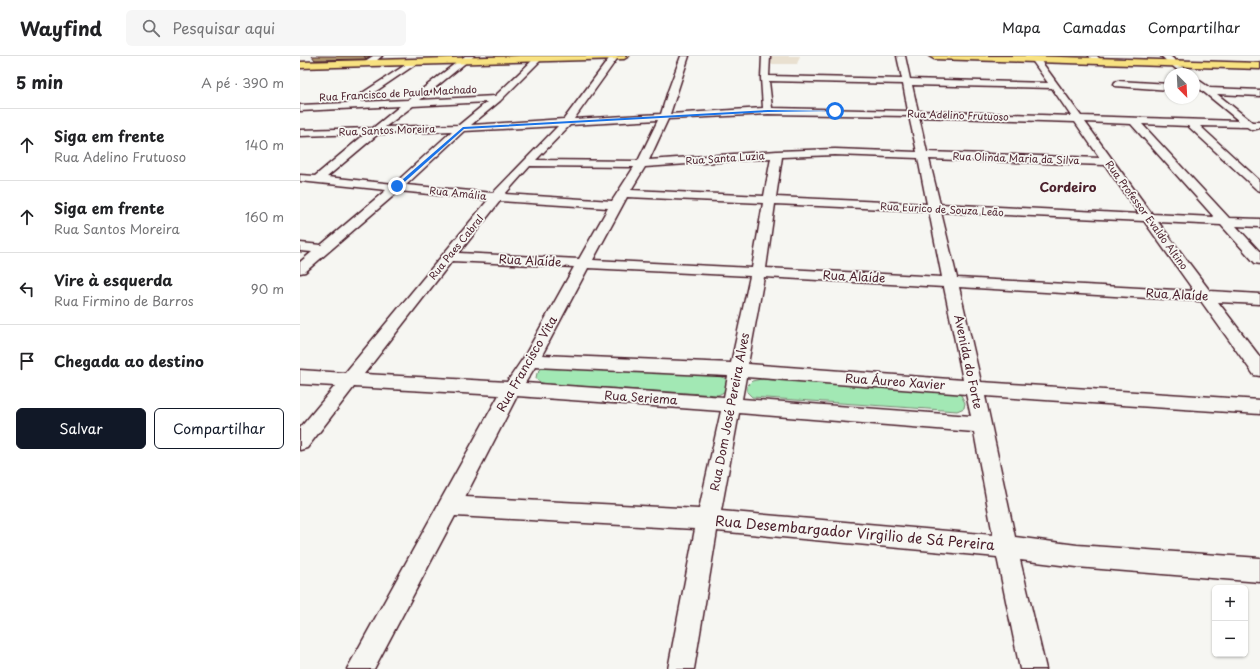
<!DOCTYPE html>
<html lang="pt">
<meta charset="utf-8">
<style>
body{margin:0;font-family:"Playpen Sans",sans-serif;background:#f6f6f6;color:#202124}
.controls{position:absolute;right:12px;bottom:12px;display:grid;overflow:hidden;border-radius:6px;box-shadow:0 1px 3px #0004}
.controls button{width:36px;height:36px;display:grid;place-items:center;padding:0;border:0;border-bottom:1px solid #e0e0e0;background:#fff;color:#202124;font:20px sans-serif}
.compass{position:absolute;left:864px;top:12px;width:36px;height:36px;border-radius:50%;background:#fff;box-shadow:0 1px 3px #0004;rotate:156deg}
.stop{position:absolute;width:12px;height:12px;margin:-9px;border:3px solid #1a73e8;border-radius:50%;background:#fff}
.stop.end{background:#1a73e8;border-color:#fff;box-shadow:0 1px 4px #0008}
.list{margin:0;padding:0;list-style:none}
h2{display:flex;justify-content:space-between;align-items:center;height:52px;margin:0;padding:0 16px;font-size:17px}
h2 small{font-size:13px;font-weight:400;color:#757577}
.list li{display:grid;grid-template-columns:26px 1fr auto;gap:12px;align-items:center;box-sizing:border-box;height:72px;padding:0 16px;border-top:1px solid #e0e0e0}
.list b{display:block;font-size:15px;white-space:nowrap}
.list p{margin:0;font-size:13px;white-space:nowrap;color:#757577}
.list em{font-size:13px;font-style:normal;color:#757577}
.actions{display:flex;gap:8px;padding:12px 16px}
.actions a{flex:1;padding:9px 0;border:1px solid #111827;border-radius:6px;text-align:center;font-size:14px;color:#111827}
.actions .main{background:#111827;color:#fff}
.icon{flex:none;width:22px;height:22px;fill:none;stroke:currentColor;stroke-width:2;stroke-linecap:round;stroke-linejoin:round}
.map{position:relative;flex:none;width:960px;height:613px;overflow:hidden}
header{display:flex;align-items:center;gap:24px;box-sizing:border-box;height:56px;padding:0 20px;background:#fff;border-bottom:1px solid #e0e0e0}
header strong{font-size:19px}
nav{display:flex;gap:22px;margin-inline-start:auto;font-size:14px}
.search{width:280px;height:36px;background:#f6f6f6;display:flex;align-items:center;gap:10px;box-sizing:border-box;padding:0 14px;border-radius:6px;color:#757577;font-size:15px}
main{display:flex}
aside{flex:1;background:#fff}
.map>svg:first-child{display:block}
.built{fill:#e9e0d0}
.green{fill:#a2e8b4;stroke:#768470}
.lines{fill:none;stroke-linecap:round;stroke-linejoin:round}
.minor-casing{stroke:#4a1f2b;stroke-width:3}
.major-casing{stroke:#4a1f2b;stroke-width:3}
.minor{fill:#f6f6f2;fill-rule:evenodd}
.major{fill:#f8e281;fill-rule:evenodd}
.wall{fill:#ae966d;stroke:#4a1f2b}
.shaded-wall{fill:#8d7a59;stroke:#4a1f2b}
.route{fill:#1a73e8}
.labels{text-anchor:middle;stroke-width:3.5;stroke-linejoin:round;paint-order:stroke}
.far-street-label{font-size:10px;fill:#4a1f2b;stroke:#f6f6f2}
.street-label{font-size:12px;fill:#4a1f2b;stroke:#f6f6f2}
.far-district-label{font-size:13px;font-weight:bold;fill:#4a1f2b;stroke:#f6f6f2}
.near-street-label{font-size:14px;fill:#4a1f2b;stroke:#f6f6f2}
</style>
<header>
<strong>Wayfind</strong>
<div class="search"><svg class="icon" aria-label="search" viewBox="0 0 24 24"><circle cx="10" cy="10" r="6"/><path d="M15 15l6 6"/></svg>Pesquisar aqui</div>
<nav><a>Mapa</a><a>Camadas</a><a>Compartilhar</a></nav>
</header>
<main>
<aside>
<h2>5 min<small>A pé · 390 m</small></h2>
<ul class="list">
<li><svg class="icon" aria-label="ahead" viewBox="0 0 24 24"><path d="M12 20V5M6 11l6-6 6 6"/></svg><div><b>Siga em frente</b><p>Rua Adelino Frutuoso</p></div><em>140 m</em></li>
<li><svg class="icon" aria-label="ahead" viewBox="0 0 24 24"><path d="M12 20V5M6 11l6-6 6 6"/></svg><div><b>Siga em frente</b><p>Rua Santos Moreira</p></div><em>160 m</em></li>
<li><svg class="icon" aria-label="left" viewBox="0 0 24 24"><path d="M17 20v-9H6M10 6l-5 5 5 5"/></svg><div><b>Vire à esquerda</b><p>Rua Firmino de Barros</p></div><em>90 m</em></li>
<li><svg class="icon" aria-label="arrive" viewBox="0 0 24 24"><path d="M6 21V4h12l-3 4 3 4H6"/></svg><div><b>Chegada ao destino</b></div></li>
</ul>
<div class="actions"><a class="main">Salvar</a><a>Compartilhar</a></div>
</aside>
<div class="map">
<svg width="960" height="613" viewBox="0 0 960 613">
<rect width="100%" height="100%" fill="#f6f6f2"/>
<filter id="ink" filterUnits="userSpaceOnUse"><feTurbulence type="fractalNoise" baseFrequency=".025" numOctaves="2"/><feDisplacementMap in="SourceGraphic" scale="8" xChannelSelector="R" yChannelSelector="G"/><feConvolveMatrix kernelMatrix="1 2 1 2 8 2 1 2 1" color-interpolation-filters="sRGB"/></filter>
<g filter="url(#ink)">
<path class="built" d="M470,0H500L497,8H470Z"/>
<path class="green" d="M243,311L418,319L428,324L426,335L418,339L246,328L239,326L236,322L237,317Z
M461,323L649,334L661,339L665,347L664,352L657,355L452,341L447,336V330L452,325Z"/>
<g class="lines">
<defs>
<path id="minor" d="M73,0H82L71,9H65V5Z
M165,0H174L120,44L195,40L237,0H245L200,45L171,69L264,63L311,0H319L274,63L361,58L368,35L381,0H389L370,58L463,52L461,22L462,0H470L469,20L602,23L597,0H605L610,23L748,27L731,3L735,1H738L781,60L939,65L894,28V21L910,32L960,34V40L917,38L952,66H960V72L952,74L947,71L900,70L960,125V135L956,133L888,70L842,68L929,162L960,163V171L936,170L960,196V208L955,207L921,169L858,166L910,235L960,238V248L918,246L960,301V320L954,319L901,245L659,231L681,326L960,344V358L685,340L715,481L777,489L960,502V526L777,511L720,504L746,613H720L697,501L417,475L394,613H368L395,473L155,460L74,613H47L199,339L54,331L7,392L0,394V372L35,330L0,328V314L45,317L188,144L99,135L5,216L0,217V206L12,196L0,195V187L21,189L86,134L0,125V119L15,120L65,78L0,80V74L73,72L100,50L0,55V49L47,47L113,4L117,6L116,8L60,46L108,44ZM469,25L603,28L608,55L472,52ZM612,29L752,32L771,60L618,55ZM187,46L159,69L85,71L113,50ZM468,58L609,60L617,96L535,93L477,95L349,104L368,63ZM619,61L775,66L800,102L627,96ZM358,64L338,105L236,104L270,69ZM785,66L831,68L914,161L852,158ZM258,70L193,137L106,129L164,75ZM152,75L94,128L27,121L78,78ZM535,99L618,102L627,148L476,141L482,101ZM471,102L464,140L331,134L345,111ZM629,103L805,109L839,158L640,148ZM230,110L334,111L312,145L205,138ZM327,141L463,147L452,212L293,204ZM200,145L308,152L279,203L159,197ZM475,148L629,155L642,221L466,212ZM641,156L844,165L894,235L657,222ZM152,205L274,211L224,301L207,326L64,318ZM288,212L450,220L431,307L242,299ZM464,221L644,231L663,324L448,308ZM235,311L428,320L424,341L225,327ZM446,321L666,338L671,360L442,343ZM217,340L421,355L399,453L165,441ZM439,357L674,376L693,479L421,455Z
M789,0H797L802,5L801,7H795Z
M861,0H870L891,18H882Z
M818,25L870,28V34L815,30L814,28L815,26Z"/>
<path id="major" d="M220,0H329L324,3L0,12V6Z
M629,0H728L960,7V13L634,3Z"/>
</defs>
<use href="#minor" class="minor-casing"/>
<use href="#major" class="major-casing"/>
<use href="#minor" class="minor"/>
<use href="#major" class="major"/>
</g>
<path class="wall" d="M12,0H70L66,3L15,4Z"/>
<path class="shaded-wall" d="M64,0H70L66,3Z"/>
</g>
<path class="route" d="M468,54L537,55L468,56L164,73L99,131L95,130L163,71Z"/>
<g class="labels">
<g class="far-street-label">
<text transform="translate(98 37) rotate(-3)" y="4">Rua Francisco de Paula Machado</text>
<text transform="translate(658 59) rotate(2)" y="4">Rua Adelino Frutuoso</text>
<text transform="translate(87 74) rotate(-2)" y="4">Rua Santos Moreira</text>
<text transform="translate(425 102) rotate(-4)" y="4">Rua Santa Luzia</text>
<text transform="translate(716 102) rotate(2)" y="4">Rua Olinda Maria da Silva</text>
<text transform="translate(158 137) rotate(6)" y="4">Rua Amália</text>
<text transform="translate(642 153) rotate(3)" y="4">Rua Eurico de Souza Leão</text>
<text transform="translate(847 159) rotate(54)" y="4">Rua Professor Evaldo Altino</text>
<text transform="translate(156 191) rotate(-51)" y="4">Rua Paes Cabral</text>
</g>
<g class="street-label">
<text transform="translate(230 205) rotate(3)" y="4">Rua Alaíde</text>
<text transform="translate(554 221) rotate(3)" y="4">Rua Alaíde</text>
<text transform="translate(877 239) rotate(3)" y="4">Rua Alaíde</text>
<text transform="translate(668 306) rotate(78)" y="4">Avenida do Forte</text>
<text transform="translate(227 308) rotate(-60)" y="4">Rua Francisco Vita</text>
<text transform="translate(595 326) rotate(4)" y="4">Rua Áureo Xavier</text>
<text transform="translate(341 342) rotate(4)" y="4">Rua Seriema</text>
<text transform="translate(430 356) rotate(-79)" y="4">Rua Dom José Pereira Alves</text>
</g>
<g class="far-district-label">
<text x="768" y="136">Cordeiro</text>
</g>
<g class="near-street-label">
<text transform="translate(555 477) rotate(5)" y="5">Rua Desembargador Virgilio de Sá Pereira</text>
</g>
</g>
</svg>
<div class="controls">
<button>+</button>
<button>−</button>
</div>
<svg class="compass" viewBox="-18 -18 36 36"><path d="M0-13l5 13h-10z" fill="#e53935"/><path d="M0 13l5-13h-10z" fill="#757577"/></svg>
<div class="stop" style="left:535px;top:55px"></div>
<div class="stop end" style="left:97px;top:130px"></div>
</div>
</main>
